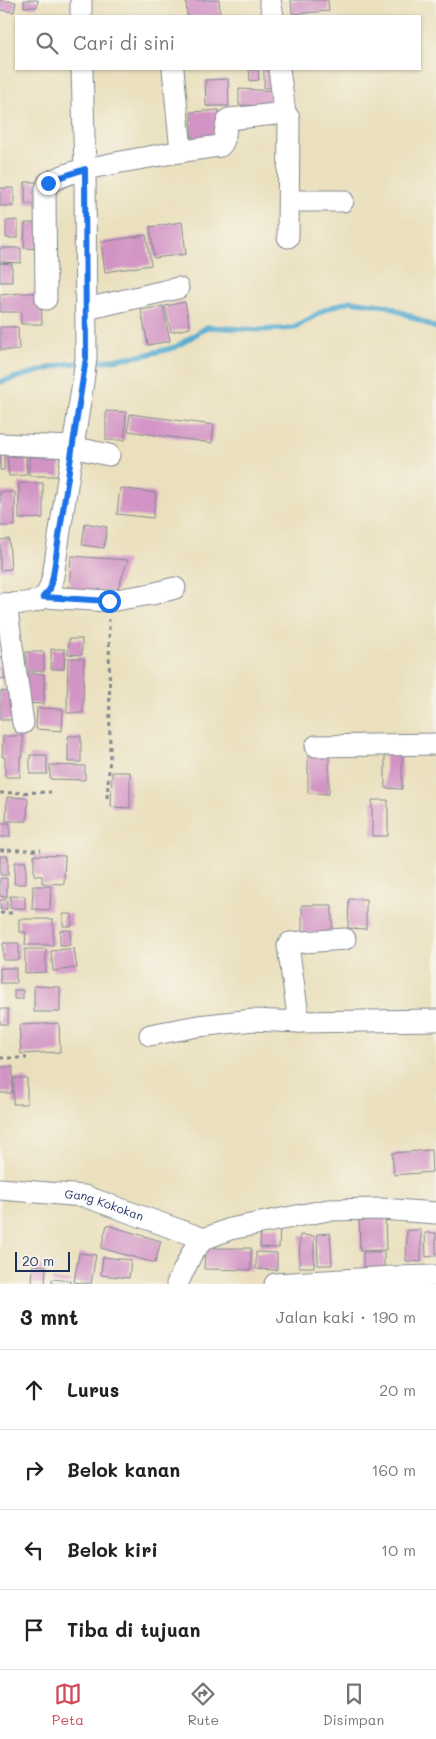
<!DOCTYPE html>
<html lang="id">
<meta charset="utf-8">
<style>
body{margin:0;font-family:Mali,sans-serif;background:#f2f2f2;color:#202124}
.scale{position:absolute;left:15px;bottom:12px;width:55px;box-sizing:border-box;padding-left:5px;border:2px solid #1b2f5e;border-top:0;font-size:14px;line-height:18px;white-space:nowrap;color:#1b2f5e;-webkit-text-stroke:4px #f7f3e8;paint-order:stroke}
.stop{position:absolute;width:15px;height:15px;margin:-11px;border:4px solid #1a73e8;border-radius:50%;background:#fff}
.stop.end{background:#1a73e8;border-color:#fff;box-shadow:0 1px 5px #0008}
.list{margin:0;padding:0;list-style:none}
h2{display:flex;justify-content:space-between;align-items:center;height:65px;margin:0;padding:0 20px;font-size:21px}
h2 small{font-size:16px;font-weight:400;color:#757577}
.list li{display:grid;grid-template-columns:32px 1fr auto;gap:15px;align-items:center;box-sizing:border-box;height:80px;padding:0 20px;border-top:1px solid #e0e0e0}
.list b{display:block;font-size:19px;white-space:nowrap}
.list em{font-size:16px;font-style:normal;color:#757577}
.icon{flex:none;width:28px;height:28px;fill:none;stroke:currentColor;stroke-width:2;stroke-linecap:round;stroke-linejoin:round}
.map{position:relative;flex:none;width:436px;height:1284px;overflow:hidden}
.search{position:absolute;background:#fff;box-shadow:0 1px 4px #0004;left:15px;right:15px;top:15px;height:55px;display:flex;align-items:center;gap:12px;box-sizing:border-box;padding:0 18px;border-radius:0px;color:#757577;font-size:19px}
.sheet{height:385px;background:#fff}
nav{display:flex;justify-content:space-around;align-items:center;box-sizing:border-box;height:70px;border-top:1px solid #e0e0e0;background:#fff;font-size:14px;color:#757577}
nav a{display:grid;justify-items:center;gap:2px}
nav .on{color:#d1495b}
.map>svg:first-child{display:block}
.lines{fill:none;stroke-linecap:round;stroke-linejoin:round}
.stream{stroke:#53aad0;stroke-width:5.5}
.building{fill:#d293c5}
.minor-casing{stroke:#82888e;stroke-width:23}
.path{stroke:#82888e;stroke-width:3;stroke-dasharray:4 4;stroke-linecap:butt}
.minor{stroke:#fff;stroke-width:21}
.route{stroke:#1a73e8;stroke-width:6}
.labels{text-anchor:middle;stroke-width:4;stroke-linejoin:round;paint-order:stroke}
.street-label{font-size:12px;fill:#1b2f5e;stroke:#f7f3e8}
</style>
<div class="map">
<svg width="436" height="1284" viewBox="0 0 436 1284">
<rect width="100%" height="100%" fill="#f7f3e8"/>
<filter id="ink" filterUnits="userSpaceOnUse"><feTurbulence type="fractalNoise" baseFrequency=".02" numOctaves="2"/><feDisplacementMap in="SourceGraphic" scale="10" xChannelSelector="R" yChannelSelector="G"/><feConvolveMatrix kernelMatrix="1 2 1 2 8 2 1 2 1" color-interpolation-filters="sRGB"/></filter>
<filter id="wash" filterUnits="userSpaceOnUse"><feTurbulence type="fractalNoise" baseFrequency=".0096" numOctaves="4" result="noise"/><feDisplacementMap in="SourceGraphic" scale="20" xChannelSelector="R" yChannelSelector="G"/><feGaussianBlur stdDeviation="1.12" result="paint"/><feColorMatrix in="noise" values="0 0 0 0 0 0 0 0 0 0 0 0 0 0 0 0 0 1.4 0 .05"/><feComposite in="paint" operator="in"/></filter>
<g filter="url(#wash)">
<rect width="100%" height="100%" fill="#eae0bd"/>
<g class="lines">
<path class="stream" d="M90,363L145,355L176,347L207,327L261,330L294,328L326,309L350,301L388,306L436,328
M0,382L65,364L81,363"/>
</g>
<g id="blocks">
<path class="building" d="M0,0L16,2L14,12L0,10Z
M24,0H38L37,7H24Z
M186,0H219L220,16H187Z
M291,0H328L329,11L292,14Z
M249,69H258L259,80L250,81Z
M264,69H274L275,88H264Z
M228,79L229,106H206L205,80Z
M239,89L277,91L276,106L239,105Z
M219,110L220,138L192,139L191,112Z
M25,182H39V204H25Z
M0,188H14V206H0Z
M18,220V238H6V221Z
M182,222L186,254L154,258L150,227Z
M25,223H40V249L24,248Z
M146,235L151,265L105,272L101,242Z
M0,248H21V263L0,262Z
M0,263L12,264V282H0Z
M21,293H41L42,324H21V312H0V295Z
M185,302L190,328L171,332L165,306Z
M163,306L170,341L148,345L141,310Z
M0,327H18L19,350H0Z
M106,411L126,412L125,440H106Z
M130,414L214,425L212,443L128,431Z
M0,449H4V470H0Z
M26,456L27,475L9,476L7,457Z
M29,457H60V476H29Z
M19,483H43V518L19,519Z
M120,488L156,493L153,518L117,514Z
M0,492H15V526H0Z
M85,523L107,527L104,548L82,545Z
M9,539L11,569L0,570V540Z
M71,556L128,560L117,591L69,593Z
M69,639H82V655L68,654Z
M51,649H65L64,669H51Z
M26,652H44V671H26Z
M8,655L12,677L0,679V657Z
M68,658H84L83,713H67Z
M24,673L44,674V704L23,703Z
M0,691L14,692V720H0Z
M37,708L63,709L62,731L36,729Z
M3,736H23V757H20V777H5V757H2Z
M68,736H81V762H68Z
M385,752L402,753V789L385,788Z
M30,755H47V774H30Z
M308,756L329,757V794L308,793Z
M50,765L85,766V780L50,779Z
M112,772H130V808L111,807Z
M7,797L28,798L27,821H6Z
M372,800H388V836H372Z
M0,823H10V837H0Z
M34,855L65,856L64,884L42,883V876L34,875Z
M0,856H8V875H0Z
M15,862H26V884H14Z
M0,878H7V897L0,896Z
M33,886H51L50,910L32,909Z
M10,896H25V908H10Z
M349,899H366V929L348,928Z
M0,900H7V909H0Z
M302,905H332V933H302Z
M63,914H72V926H63Z
M19,919H53V945H25L26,932H19Z
M60,930H71L70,945H60Z
M3,943H19V960H3Z
M74,948L77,968L53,971L51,951Z
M25,949H46V972L25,973Z
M0,968H16V983H0Z
M34,986L60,987V1012H34Z
M14,990H23V999H14Z
M0,1009H8V1024H0Z
M59,1023L60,1052L21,1054L19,1025Z
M0,1067H13L12,1093H0Z
M14,1078H27V1104H13Z
M431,1150L432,1172L394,1175L392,1153Z
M385,1211L386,1250L360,1251L359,1212Z
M107,1225L161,1241L155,1263L101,1248Z
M261,1227H280L279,1248L260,1247Z
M407,1230H421V1262L406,1261Z
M330,1233L332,1265H318L317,1234Z
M425,1233H436V1256L426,1257Z
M300,1235L314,1236V1267H299Z
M205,1248H251V1270L204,1269Z
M256,1252L277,1253V1270L256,1269Z
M363,1252H384V1275L363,1276Z
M79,1253L96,1255L91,1284L74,1282Z
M103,1257L131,1260L129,1278L101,1275Z
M33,1265L46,1266L45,1284H32Z
M52,1279L70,1281V1284H52Z"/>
</g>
</g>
<g filter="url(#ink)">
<use href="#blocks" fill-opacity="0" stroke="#82888e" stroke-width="1"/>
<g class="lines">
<defs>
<g id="minor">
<path d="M270,0L273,16"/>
<path d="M81,16V0"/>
<path d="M173,69L181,151"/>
<path d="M279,69L285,113L289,118L288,237"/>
<path d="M289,201H343"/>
<path d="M46,299L45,192L48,183C70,170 97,167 121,162C154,156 187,150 220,146C228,139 223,127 229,119L285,113"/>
<path d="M86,309L178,288"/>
<path d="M0,444L72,447L109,455"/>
<path d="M43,597L109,601L152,594L175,588"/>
<path d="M0,604C13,603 37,606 46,595C50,590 51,582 53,576L83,382L86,358L85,169L82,69"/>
<path d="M6,604L23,723"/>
<path d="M316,746L436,744"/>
<path d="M299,1022L288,946L290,943L345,939"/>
<path d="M150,1035L198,1026L253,1020L299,1022L436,1020"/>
<path id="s1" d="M0,1189L84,1196L204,1239"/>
<path d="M177,1284L193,1251L204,1239L230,1229L328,1210L381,1209L436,1213"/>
<path d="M275,1284L392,1277L436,1276"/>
</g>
</defs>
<use href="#minor" class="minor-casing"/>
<path class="path" d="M0,793L51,792
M107,798L110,755L109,619
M0,850H41
M0,913H16
M0,1058H27"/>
<use href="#minor" class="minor"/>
</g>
</g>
<g class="lines" filter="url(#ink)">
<path class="route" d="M48,183L55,179L85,169L86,358L53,576L50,589L43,597L109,601"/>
</g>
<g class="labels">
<g class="street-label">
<text dy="4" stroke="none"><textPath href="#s1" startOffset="106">Gang Kokokan</textPath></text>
</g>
</g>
</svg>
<div class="scale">20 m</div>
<div class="stop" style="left:109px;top:601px"></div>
<div class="stop end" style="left:48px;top:183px"></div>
<div class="search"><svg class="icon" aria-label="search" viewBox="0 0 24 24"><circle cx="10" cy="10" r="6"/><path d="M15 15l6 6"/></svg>Cari di sini</div>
</div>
<section class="sheet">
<h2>3 mnt<small>Jalan kaki · 190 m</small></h2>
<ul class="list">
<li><svg class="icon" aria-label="ahead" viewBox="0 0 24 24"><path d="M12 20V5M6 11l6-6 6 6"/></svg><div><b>Lurus</b></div><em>20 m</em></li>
<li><svg class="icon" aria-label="right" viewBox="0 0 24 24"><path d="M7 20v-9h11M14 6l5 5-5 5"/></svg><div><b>Belok kanan</b></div><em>160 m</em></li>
<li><svg class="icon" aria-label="left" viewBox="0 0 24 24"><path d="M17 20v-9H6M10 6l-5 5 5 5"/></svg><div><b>Belok kiri</b></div><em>10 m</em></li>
<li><svg class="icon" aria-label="arrive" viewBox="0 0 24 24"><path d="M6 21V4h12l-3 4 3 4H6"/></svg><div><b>Tiba di tujuan</b></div></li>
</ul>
</section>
<nav>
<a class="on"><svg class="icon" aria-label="map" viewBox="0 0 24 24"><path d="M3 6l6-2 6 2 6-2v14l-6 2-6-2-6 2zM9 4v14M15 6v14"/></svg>Peta</a>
<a><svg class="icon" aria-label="directions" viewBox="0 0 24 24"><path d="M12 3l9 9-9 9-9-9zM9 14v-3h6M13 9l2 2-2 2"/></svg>Rute</a>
<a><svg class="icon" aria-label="saved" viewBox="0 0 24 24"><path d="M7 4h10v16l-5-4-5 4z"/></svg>Disimpan</a>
</nav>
